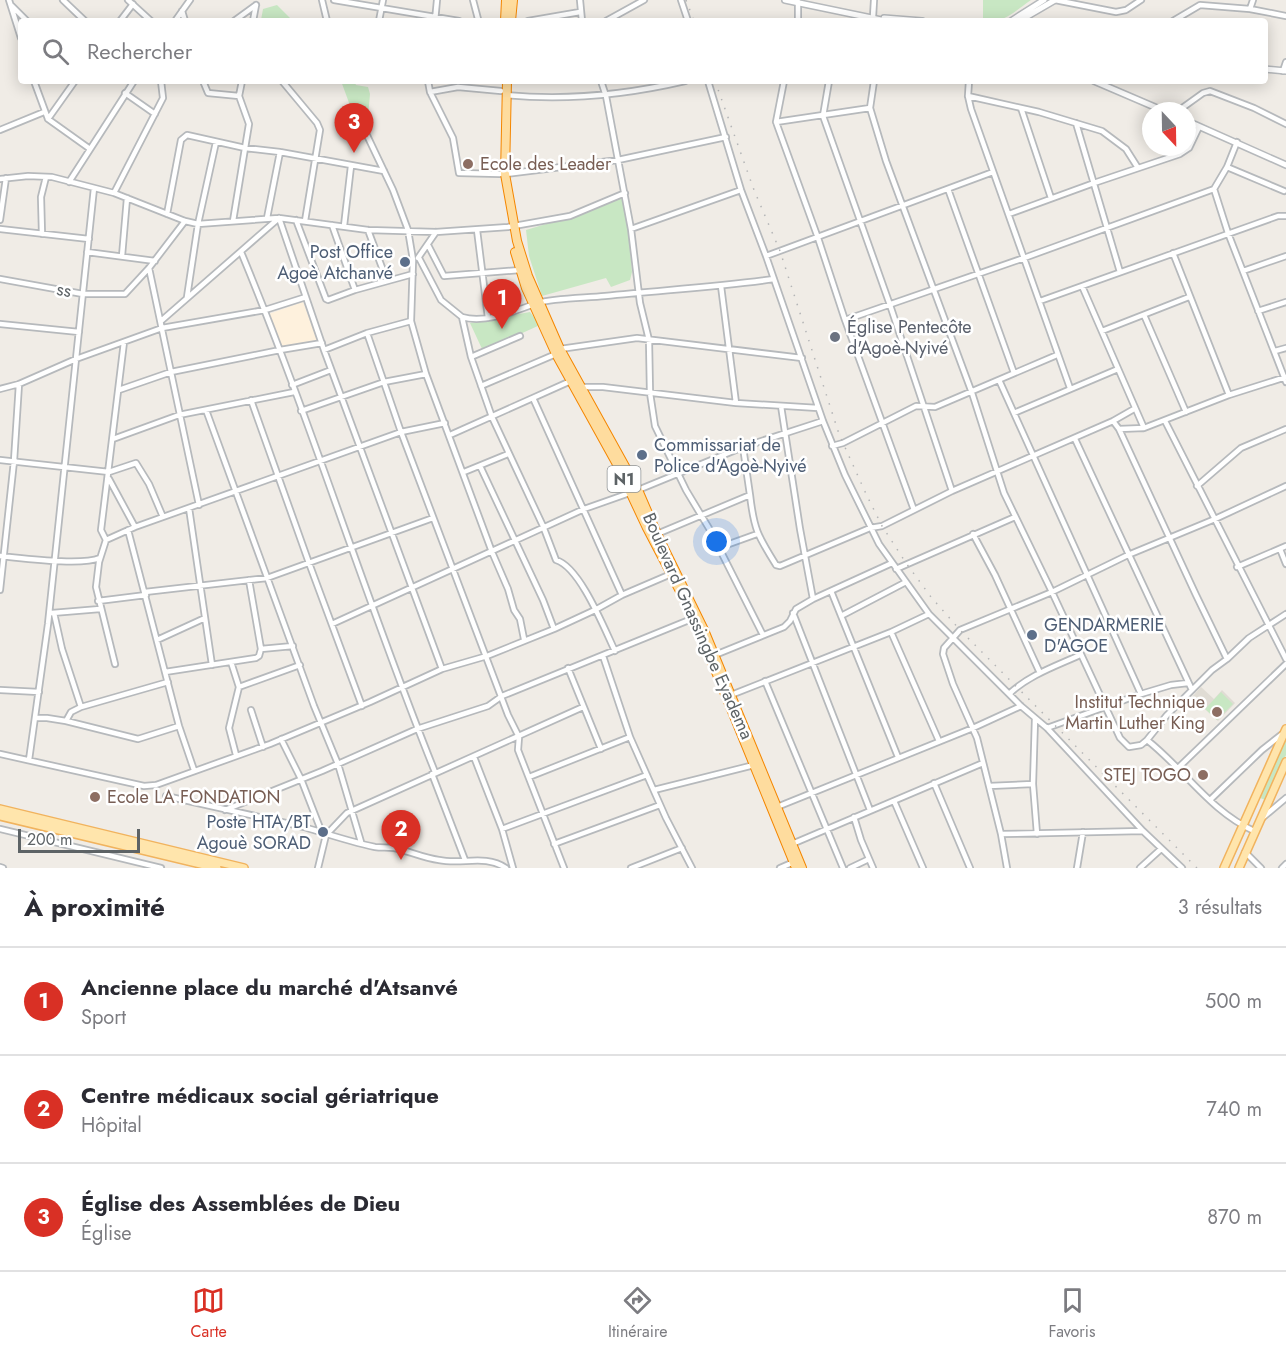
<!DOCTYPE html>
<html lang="fr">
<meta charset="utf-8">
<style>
body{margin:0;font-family:Jost,sans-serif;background:#f2f2f3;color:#2b2b33}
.compass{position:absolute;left:1142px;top:102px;width:54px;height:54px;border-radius:50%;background:#fff;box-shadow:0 3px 15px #0003;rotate:158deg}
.scale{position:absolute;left:18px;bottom:15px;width:122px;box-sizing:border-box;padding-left:6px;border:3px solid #5d6366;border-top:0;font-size:16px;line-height:21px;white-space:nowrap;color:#5d6366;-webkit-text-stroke:4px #fff;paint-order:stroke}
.you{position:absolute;left:717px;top:542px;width:21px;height:21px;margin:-15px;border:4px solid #fff;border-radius:50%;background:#1a73e8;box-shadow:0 0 0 9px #1a73e833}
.badge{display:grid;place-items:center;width:39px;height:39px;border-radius:50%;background:#d93025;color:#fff;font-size:20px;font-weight:700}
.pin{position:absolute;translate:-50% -50px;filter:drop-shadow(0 2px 3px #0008)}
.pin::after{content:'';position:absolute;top:32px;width:21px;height:18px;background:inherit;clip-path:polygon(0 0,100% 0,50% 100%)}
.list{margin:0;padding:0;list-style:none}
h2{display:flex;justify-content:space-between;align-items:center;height:78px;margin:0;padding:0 24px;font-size:26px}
h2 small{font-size:20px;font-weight:400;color:#7c7c81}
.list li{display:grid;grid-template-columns:39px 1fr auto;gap:18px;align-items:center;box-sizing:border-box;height:108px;padding:0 24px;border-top:2px solid #e1e1e2}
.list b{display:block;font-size:22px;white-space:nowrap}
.list p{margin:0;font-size:20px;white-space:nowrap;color:#7c7c81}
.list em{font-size:20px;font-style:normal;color:#7c7c81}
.icon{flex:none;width:33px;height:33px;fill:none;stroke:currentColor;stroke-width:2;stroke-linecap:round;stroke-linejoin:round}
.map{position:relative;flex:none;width:1286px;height:868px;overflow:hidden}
.search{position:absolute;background:#fff;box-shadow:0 3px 15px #0003;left:18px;right:18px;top:18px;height:66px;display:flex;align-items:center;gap:15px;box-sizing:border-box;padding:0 21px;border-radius:6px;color:#7c7c81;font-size:22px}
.sheet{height:402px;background:#fff}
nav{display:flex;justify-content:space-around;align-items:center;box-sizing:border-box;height:84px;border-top:2px solid #e1e1e2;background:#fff;font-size:16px;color:#7c7c81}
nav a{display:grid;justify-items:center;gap:3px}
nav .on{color:#d93025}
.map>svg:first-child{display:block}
.commercial{fill:#fef1dd}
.education{fill:#e0dcd4}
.green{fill:#c8e7c3}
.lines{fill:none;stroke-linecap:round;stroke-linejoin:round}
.minor-casing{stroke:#b6b9bc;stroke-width:8}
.tertiary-casing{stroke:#b6b9bc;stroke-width:8}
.primary-casing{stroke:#f1b35e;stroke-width:10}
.trunk-casing{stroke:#f48601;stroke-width:10}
.minor{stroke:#fff;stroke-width:4.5}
.tertiary{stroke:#fff;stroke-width:5}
.primary{stroke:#ffe5ac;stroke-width:7}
.trunk{stroke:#fedc9e;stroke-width:8}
.rail{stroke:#b4b5b6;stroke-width:1.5;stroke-dasharray:1.5 8;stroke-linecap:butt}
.education-dot{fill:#8d6e63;stroke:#fff;stroke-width:2}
.service-dot{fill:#5c6f8a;stroke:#fff;stroke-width:2}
.worship-dot{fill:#6b7280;stroke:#fff;stroke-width:2}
.labels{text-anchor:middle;stroke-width:5;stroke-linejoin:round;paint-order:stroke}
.shield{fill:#fff;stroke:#8e9294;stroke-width:1.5}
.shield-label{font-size:16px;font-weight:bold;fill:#5d6366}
.education-label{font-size:18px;fill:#785e54;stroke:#fff;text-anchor:start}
.service-label{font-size:18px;fill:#4e5e75;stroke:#fff;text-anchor:end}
.street-label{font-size:18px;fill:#5d6366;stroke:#fff}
.worship-label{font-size:18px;fill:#5b616d;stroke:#fff;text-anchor:start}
</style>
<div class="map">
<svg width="1286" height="868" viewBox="0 0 1286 868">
<rect width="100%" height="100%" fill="#f0ece6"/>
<path class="commercial" d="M303,302L318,343L282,348L269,314Z"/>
<path class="education" d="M1201,687L1214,699L1222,690L1235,703L1218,721L1192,697Z"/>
<path class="green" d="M983,0H1031C1012,13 1007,22 983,21Z
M277,5L293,21L261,20L263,9Z
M341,81H354L356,85L368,87L370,94L368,117L355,119Z
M616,197L626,201L632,272L630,280L611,287L606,278L542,296L529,256L526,230L583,213Z
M530,312L540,325L483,351L470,323Z
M1221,692L1233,704L1217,720L1205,709Z
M1286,739V755L1265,800L1258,797Z"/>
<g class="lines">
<defs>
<path id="minor" d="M9,0L21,38
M63,0L85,21
M128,0L151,21
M322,0L327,21
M334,0L459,21
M473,0L478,19L476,21
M580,0L582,21
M681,0L688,21
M1055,0L1116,12L1126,10L1141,0
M798,2V21
M12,6L27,21
M1250,9L1253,0
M182,11L185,21
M873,17L874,0
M120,21L133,4
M175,21L190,0
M234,21L256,5
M253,21L256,5
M379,21L383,0
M435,21L437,0
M528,21L580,12
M606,21L644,0
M1173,21L1200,5L1250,9L1286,16
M1283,71L1286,62
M34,81L48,119L90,149
M203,81L208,93L239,96
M282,81L317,123L320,130L305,221
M428,81L430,92L453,138L459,173L500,174
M601,81L606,96L631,229L640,303L649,340L650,393L655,426L686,490L710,530L763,635
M708,81L741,190L766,256L823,421L845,475L879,544L929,614L1021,706L1047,728L1143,831L1182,868
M784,81L776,122L818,238L845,320L914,510
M829,81L823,116L890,305L952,491
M969,81L968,96L971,109L1070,388
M430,92L458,87L501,91
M125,93L155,114
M506,95C567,101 625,95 685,81
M968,96L1039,112L1102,131L1126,149L1138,168
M870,108L874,81
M1021,108L1051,198
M1178,111L1203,93L1210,91L1254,108L1286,124
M48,119L75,81
M776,122L870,108L886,161L972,393L1004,493L1052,592L1120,738L1129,747L1141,745L1147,740C1184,769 1211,812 1254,831
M1076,123L1120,272
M364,129L393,190L408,230L413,260L411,321L426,374L492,552L508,589L514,610L520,619L524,639
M0,130L44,112
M1227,167L1284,191
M505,174L618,160L726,137
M0,179L28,176L52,177L114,193L185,221L198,224L279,218L368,230L436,232L508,227L570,216L625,193
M69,182L134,81
M948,189L1014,373
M1214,189L1228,233L1286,382
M114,193L163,98L161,81
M167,214L181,140L187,135L245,148L280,152L384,171
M1009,214L1094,183L1180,154L1189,148L1199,127
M267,218L280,152
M0,220L6,178
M296,220L326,299L328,300L355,290L413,274
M233,221L249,124L239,96L242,81
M332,225L355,290
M344,226L351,166
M0,229L89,239
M631,229L741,190
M368,230L387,281
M477,230L488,318
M42,234L41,197L46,177
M428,245L444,276L520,270
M87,252L155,261
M241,252C312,423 366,601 435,772
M1173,253L1229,395
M122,256L127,198
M766,256L993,172
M418,258L436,232
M419,258L441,300L462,317C485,324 515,311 537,303C555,298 586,298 605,296C662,290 718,287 774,279
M149,268L199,505
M1243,271L1286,256
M0,279L83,294H125L149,268L185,221
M721,286L736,403
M1082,286L1144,428
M187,297L198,224L216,142
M1040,301L1278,216H1286
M1258,311L1286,302
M1144,315L1186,412
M462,317L471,357L492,417L543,526L556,560C580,567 604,628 615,651
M845,320L1024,258L1214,189L1227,167L1237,142
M161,321L279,218L324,350L442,669
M0,324L79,332
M1102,331L1189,297
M367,333L401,432L508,715L519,737L518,750L564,868
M560,349L637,338L802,358
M324,350L367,333L411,321
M1275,351L1286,348
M471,357L520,336
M999,380L1141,694
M292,385L331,370
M481,386L556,354
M580,387H603L736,403L818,408
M0,389L19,384L76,359L162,328L265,310L306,297
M119,390L171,372L280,350L322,343
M533,398L622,595
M251,400L309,563L362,706
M781,406L800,529L813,599
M206,410L314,706L338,764L361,842
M301,411L384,382L426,374
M1014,413L1118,369
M1113,421L1119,429L1144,428L1229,395L1286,377
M1165,421L1286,659
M1119,429L1196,595L1227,659
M450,435L573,380
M113,439L179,415L294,392
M1075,439L1192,690
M832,446L843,443L916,406L935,407L1057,355
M0,460L109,472L136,463L149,484L163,517
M480,466L543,600L554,629
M464,472L508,454
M109,479L135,527
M1197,486L1241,448L1286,429
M750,495C754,530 758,536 776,565L780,566L870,528L882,526L952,491L1113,421L1134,409
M189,508L212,665
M128,530L179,726L194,770
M657,534L750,495L743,447
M973,534L995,575L1040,673
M106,540L101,530L124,342
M718,548L757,534
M1280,549L1286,564
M0,556C23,558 80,566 100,558
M1237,567L1286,546
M896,569L1015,517
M0,590L14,461L19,384
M831,591L898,757
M145,592L267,578L433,518
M98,601L146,595
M52,613L100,609
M54,613L62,649L81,707
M793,613L870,810
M841,616L906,582
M332,624L584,509L638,490L743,447L823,421
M891,632L939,741
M157,640L205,618
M261,649L293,646
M715,655L784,627L790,621L796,609L813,599L892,563
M603,656L630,737L666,818L692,868
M231,662L239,687L229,728L236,755
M115,664L96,587L99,562L106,540L135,527L401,432L445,423
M568,668L601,749
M165,672L256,658L259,656L261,649L249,580
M765,681L843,868
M239,687L300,665
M0,690L39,692
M1009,694C1029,675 1056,666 1080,655
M731,695L891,632L929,614
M251,710L263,747
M36,718H47L66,721L138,739L179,726
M1035,719L1033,784L1037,834
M66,721L71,712L81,707L168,682
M1047,728L1141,694L1171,685L1188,683
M281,739L301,779L322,833
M1147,740L1167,715L1212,670L1227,659L1249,638L1286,614
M0,754L144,786L156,785L270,744L370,702L442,669L487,656L554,629L595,610L622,595L671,574
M474,757L502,829L513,868
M29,760L48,624L94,188
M1178,768L1286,664
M432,774L465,860
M529,777L630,737
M934,783L970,868
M989,786L1033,784
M654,790L754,765
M166,796L304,827C327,834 351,842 375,847C381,848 388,847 394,848C409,851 423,858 439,860C462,865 485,854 506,868
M1210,800L1262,750L1281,735
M894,801L923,868
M777,807L973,728L1021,706
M225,810L322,771L417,729L488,706L502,696L694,618
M854,817L861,840L873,868
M1261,819L1286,798
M0,829L161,868
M502,829L647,775
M1001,834L1143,831
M554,844L660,805
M792,844L983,763
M1245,852L1261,868
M0,867L3,868
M318,868L326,835L347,813L583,707
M631,868L682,848
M780,868L794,862
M850,868L869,859
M1007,868L1001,834L977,738L953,684L943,654L944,648L960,630L1052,592L1128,555L1215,519L1286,486
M1077,868L1083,832
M1140,868L1161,849
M1282,868L1286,864"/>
<path id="tertiary" d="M785,0L886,21
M884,18L922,21
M1011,21L1044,0
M1019,21L1055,0
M1265,69L1286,71
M1094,81L1164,111
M1187,121L1286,165"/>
<path id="primary" d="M0,809L244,868
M0,816L217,868
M1224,868L1286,729
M1239,868L1286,762"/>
<path id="trunk" d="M505,21L506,0
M511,21L513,0
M507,81L505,174L517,241L528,276L560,349L638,490L657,534L704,630L802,868
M515,252L526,288L556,354L618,466L647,528L694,618L796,868"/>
</defs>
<use href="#minor" class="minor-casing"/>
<use href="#tertiary" class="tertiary-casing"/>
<use href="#primary" class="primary-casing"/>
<use href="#trunk" class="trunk-casing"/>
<use href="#minor" class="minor"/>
<use href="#tertiary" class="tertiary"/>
<use href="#primary" class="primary"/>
<use href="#trunk" class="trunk"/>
<path class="rail" d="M686,0L694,21
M715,81L754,190L780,251L839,434L867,496L882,526L906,563L931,597L960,630L1197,868"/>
</g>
<g class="education-dot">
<circle cx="468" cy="164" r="6"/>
<circle cx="1217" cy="712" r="6"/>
<circle cx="1203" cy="775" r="6"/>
<circle cx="95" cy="797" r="6"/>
</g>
<g class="service-dot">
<circle cx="405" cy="262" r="6"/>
<circle cx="642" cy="455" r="6"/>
<circle cx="1032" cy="635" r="6"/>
<circle cx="323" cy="832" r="6"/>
</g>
<circle class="worship-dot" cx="835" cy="337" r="6"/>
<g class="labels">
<rect class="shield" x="607.5" y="466" width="33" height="26" rx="4.5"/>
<g class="shield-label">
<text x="624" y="485">N1</text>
</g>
<g class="education-label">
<text x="480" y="170">Ecole des Leader</text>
<text x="1205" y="708" text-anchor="end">Institut Technique<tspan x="1205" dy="21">Martin Luther King</tspan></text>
<text x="1191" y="781" text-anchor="end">STEJ TOGO</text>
<text x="107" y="803">Ecole LA FONDATION</text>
</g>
<g class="service-label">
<text x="393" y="258">Post Office<tspan x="393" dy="21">Agoè Atchanvé</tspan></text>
<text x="654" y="451" text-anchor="start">Commissariat de<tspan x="654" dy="21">Police d'Agoè-Nyivé</tspan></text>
<text x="1044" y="631" text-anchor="start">GENDARMERIE<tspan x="1044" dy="21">D'AGOE</tspan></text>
<text x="311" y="828">Poste HTA/BT<tspan x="311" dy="21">Agouè SORAD</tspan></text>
</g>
<g class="street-label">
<text transform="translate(64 290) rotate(10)" y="6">ss</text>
<text transform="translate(698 626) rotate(66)" y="6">Boulevard Gnassingbe Eyadema</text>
</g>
<g class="worship-label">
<text x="847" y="333">Église Pentecôte<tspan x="847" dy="21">d'Agoè-Nyivé</tspan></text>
</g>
</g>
</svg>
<svg class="compass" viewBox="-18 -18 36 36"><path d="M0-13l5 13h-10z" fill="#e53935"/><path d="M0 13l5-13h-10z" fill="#7c7c81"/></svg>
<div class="scale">200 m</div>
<div class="you"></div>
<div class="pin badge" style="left:502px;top:329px">1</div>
<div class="pin badge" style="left:401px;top:860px">2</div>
<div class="pin badge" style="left:354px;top:153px">3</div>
<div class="search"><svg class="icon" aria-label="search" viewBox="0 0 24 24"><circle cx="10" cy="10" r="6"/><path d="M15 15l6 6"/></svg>Rechercher</div>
</div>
<section class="sheet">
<h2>À proximité<small>3 résultats</small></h2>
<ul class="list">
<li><span class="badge">1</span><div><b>Ancienne place du marché d'Atsanvé</b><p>Sport</p></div><em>500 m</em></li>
<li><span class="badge">2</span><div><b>Centre médicaux social gériatrique</b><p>Hôpital</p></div><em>740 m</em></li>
<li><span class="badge">3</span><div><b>Église des Assemblées de Dieu</b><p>Église</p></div><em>870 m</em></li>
</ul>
</section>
<nav>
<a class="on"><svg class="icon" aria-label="map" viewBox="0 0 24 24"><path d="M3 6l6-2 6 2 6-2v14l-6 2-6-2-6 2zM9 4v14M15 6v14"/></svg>Carte</a>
<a><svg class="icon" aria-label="directions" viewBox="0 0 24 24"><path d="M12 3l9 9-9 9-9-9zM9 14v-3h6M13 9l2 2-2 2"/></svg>Itinéraire</a>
<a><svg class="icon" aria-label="saved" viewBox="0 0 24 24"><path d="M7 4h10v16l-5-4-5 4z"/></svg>Favoris</a>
</nav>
